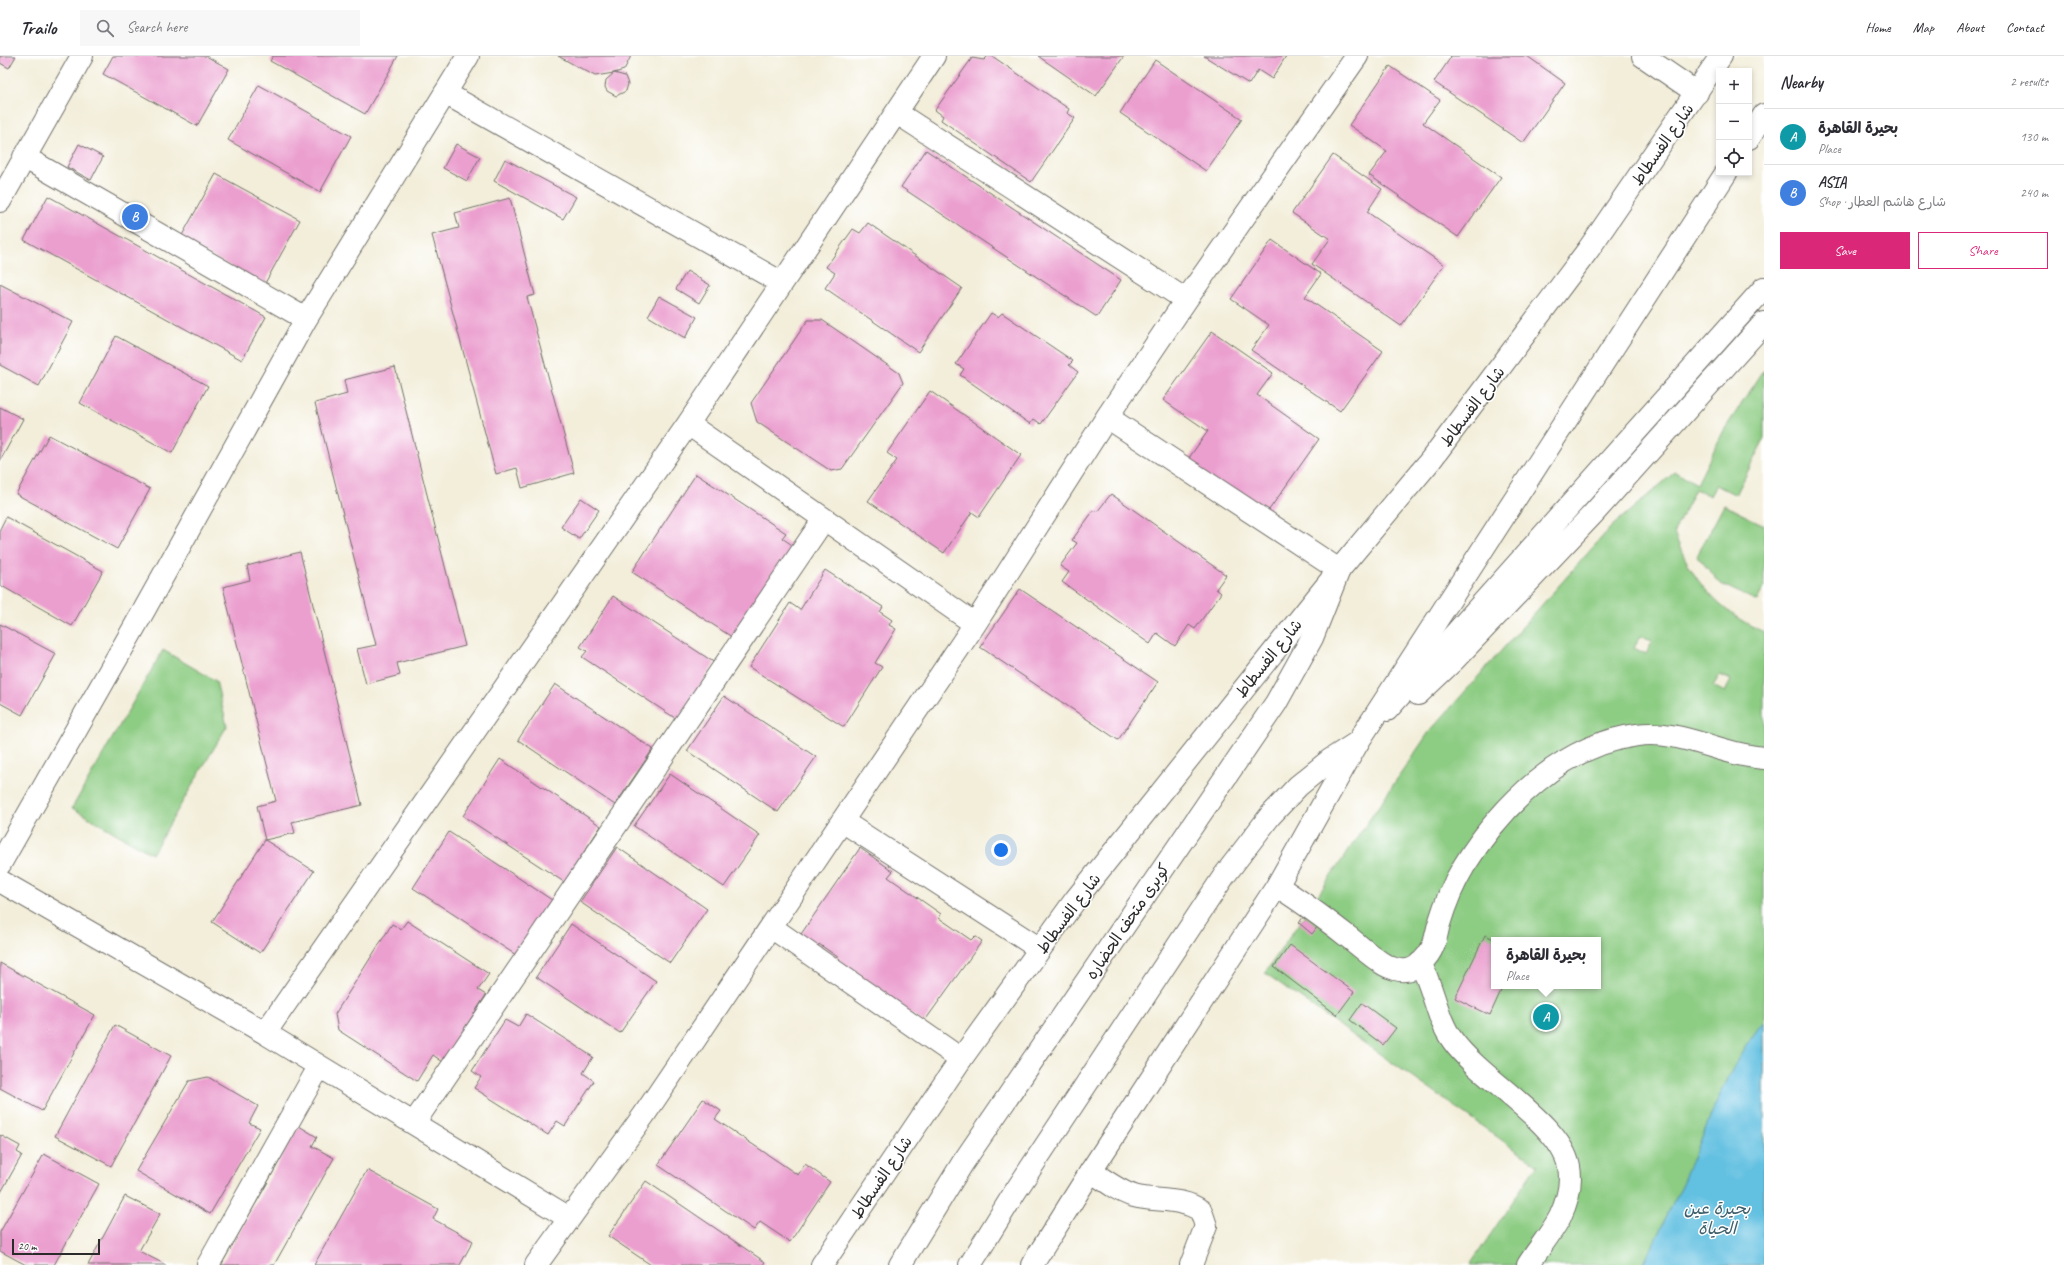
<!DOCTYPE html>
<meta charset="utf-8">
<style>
body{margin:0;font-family:Caveat,"Playpen Sans Arabic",sans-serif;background:#f7f7f7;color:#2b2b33}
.controls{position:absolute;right:12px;top:12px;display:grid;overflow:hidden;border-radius:0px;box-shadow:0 2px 6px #0003}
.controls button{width:36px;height:36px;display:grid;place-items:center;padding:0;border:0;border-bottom:1px solid #e1e1e2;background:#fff;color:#2b2b33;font:20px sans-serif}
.scale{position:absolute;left:12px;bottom:10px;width:88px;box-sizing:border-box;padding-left:4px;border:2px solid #2b2b2b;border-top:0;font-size:11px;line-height:14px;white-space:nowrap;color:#2b2b2b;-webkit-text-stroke:3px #fff;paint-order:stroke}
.you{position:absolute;left:1001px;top:794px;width:14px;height:14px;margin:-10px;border:3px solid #fff;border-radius:50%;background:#1a73e8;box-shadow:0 0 0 6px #1a73e833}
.badge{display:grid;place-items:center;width:26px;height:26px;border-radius:50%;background:#db2777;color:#fff;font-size:13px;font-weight:700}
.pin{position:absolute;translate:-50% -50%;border:2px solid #fff;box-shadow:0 1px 4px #0006}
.popup{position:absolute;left:1491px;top:881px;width:110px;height:52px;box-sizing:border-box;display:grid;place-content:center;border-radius:0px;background:#fff;filter:drop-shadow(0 1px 3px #0005);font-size:13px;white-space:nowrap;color:#7c7c81}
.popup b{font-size:15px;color:#2b2b33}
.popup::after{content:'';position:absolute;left:50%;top:100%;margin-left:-8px;border:8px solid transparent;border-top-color:#fff}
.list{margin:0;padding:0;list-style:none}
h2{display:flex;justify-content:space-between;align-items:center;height:52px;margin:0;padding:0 16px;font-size:17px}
h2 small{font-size:13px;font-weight:400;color:#7c7c81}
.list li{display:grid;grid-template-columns:26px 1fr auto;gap:12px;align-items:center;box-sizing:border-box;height:56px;padding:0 16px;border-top:1px solid #e1e1e2}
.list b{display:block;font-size:15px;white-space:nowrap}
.list p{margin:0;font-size:13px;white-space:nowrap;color:#7c7c81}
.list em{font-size:13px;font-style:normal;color:#7c7c81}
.actions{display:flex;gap:8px;padding:12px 16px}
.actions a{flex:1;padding:9px 0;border:1px solid #db2777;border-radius:0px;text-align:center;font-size:14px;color:#db2777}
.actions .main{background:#db2777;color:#fff}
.icon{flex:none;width:22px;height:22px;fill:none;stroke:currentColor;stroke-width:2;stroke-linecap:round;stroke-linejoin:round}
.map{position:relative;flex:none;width:1764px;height:1209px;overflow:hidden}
header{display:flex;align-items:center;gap:24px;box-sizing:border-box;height:56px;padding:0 20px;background:#fff;border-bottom:1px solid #e1e1e2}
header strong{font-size:19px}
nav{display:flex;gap:22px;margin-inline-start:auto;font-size:14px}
.search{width:280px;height:36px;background:#f7f7f7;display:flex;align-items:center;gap:10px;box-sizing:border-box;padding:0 14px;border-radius:0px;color:#7c7c81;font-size:15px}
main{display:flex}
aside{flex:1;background:#fff}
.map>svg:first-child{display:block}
.green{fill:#8dcc83;stroke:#5c7c57;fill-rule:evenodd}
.water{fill:#62c0e1;stroke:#467686}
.building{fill:#eb9fcf}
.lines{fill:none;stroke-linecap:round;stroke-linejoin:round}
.minor-casing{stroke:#716f68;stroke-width:24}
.major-casing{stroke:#716f68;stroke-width:24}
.highway-casing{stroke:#716f68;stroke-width:24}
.minor{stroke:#fff;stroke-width:22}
.major{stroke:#fff;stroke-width:22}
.highway{stroke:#fff;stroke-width:22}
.labels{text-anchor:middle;stroke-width:3;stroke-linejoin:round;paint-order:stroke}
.street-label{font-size:16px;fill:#2b2b2b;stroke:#fff}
.water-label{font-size:17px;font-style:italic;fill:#3e5f6b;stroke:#fff}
</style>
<header>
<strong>Trailo</strong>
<div class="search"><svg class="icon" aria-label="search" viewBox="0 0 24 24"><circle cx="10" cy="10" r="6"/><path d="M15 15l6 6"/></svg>Search here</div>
<nav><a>Home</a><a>Map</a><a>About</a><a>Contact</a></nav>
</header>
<main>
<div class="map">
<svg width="1764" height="1209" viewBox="0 0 1764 1209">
<rect width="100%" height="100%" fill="#fff"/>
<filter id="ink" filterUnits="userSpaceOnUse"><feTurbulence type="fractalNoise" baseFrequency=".025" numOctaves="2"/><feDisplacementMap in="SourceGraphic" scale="8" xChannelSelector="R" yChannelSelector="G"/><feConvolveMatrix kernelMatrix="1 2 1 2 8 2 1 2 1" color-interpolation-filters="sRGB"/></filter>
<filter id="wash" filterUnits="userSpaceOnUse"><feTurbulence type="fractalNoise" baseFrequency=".012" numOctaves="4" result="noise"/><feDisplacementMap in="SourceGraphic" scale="16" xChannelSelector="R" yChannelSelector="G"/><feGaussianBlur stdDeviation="0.9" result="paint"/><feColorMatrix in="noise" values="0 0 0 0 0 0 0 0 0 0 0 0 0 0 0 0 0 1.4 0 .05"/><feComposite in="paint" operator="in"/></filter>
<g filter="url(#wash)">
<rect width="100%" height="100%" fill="#f3eeda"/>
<path class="green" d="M1764,314V383L1736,439L1716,429L1710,440L1695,433L1674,476C1690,523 1718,556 1764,576V1209H1470L1537,1109L1265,917L1429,676L1611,471L1675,416L1697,428L1724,374ZM1641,580L1652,586L1646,598L1634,592ZM1720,619L1731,624L1725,636L1713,630ZM1494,884H1598V930H1494Z
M1724,449L1764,469V531L1757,545L1721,528L1697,500Z
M163,594L216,625L227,670L152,798L72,752Z"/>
<path class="water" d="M1764,965V1209H1643C1661,1172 1679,1135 1695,1098C1714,1052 1732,1004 1764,965Z"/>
<g id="blocks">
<path class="building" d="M0,0H16L9,12L0,7Z
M113,0H206L229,13L197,70L103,18Z
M273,0H398L365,58L270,5Z
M558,0H631L624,14L614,17L625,20L628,28L626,35L616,40L607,35L605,31L606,24L614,17L595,20Z
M988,0H992L1069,53L1067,57L1075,62L1031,126L941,64L943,60L935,54L972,2L984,4Z
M1038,0H1124L1096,40Z
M1204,0H1286L1272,23L1258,14L1249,28Z
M1450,0H1527L1565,27L1523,87L1434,26L1451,1Z
M1155,4L1242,63L1206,115L1120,57Z
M1390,10L1440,44L1423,67L1501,121L1458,181L1369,119L1387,95L1349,69Z
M259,29L351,80L320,136L228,84Z
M79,88L103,101L91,124L67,111Z
M456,88L480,101L467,125L443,112Z
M926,94L1121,224L1097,261L901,131Z
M1333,99L1382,133L1367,156L1444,209L1401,270L1312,208L1330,183L1292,157Z
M505,103L576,141L563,163L494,125Z
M216,118L300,164L264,229L180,183Z
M48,140L266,261L242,304L24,184Z
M510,142L535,239L527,241L574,417L522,432L517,412L496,418L432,179L459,172L455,157Z
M868,167L962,232L918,296L825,232L835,217L826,211L853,173L860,177Z
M1272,184L1321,218L1305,241L1383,295L1340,355L1251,294L1269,269L1231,243Z
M687,215L710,229L699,247L676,233Z
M0,228L73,266L39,330L0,309Z
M659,240L697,261L685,282L648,260Z
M991,257L998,261L1002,257L1073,305L1069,309L1078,316L1041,368L1034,363L1030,368L960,319L964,313L956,308Z
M808,264H822L899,317L903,327L842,413L831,415L757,366L751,347Z
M1212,275L1273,317L1257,339L1319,383L1264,461L1186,406L1208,375L1163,344Z
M116,280L208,330L172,397L80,347Z
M395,311L465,590L397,607L400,619L366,628L357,593L376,589L315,347L347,338L344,324Z
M930,335L1021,399L979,461L972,456L944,497L868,445L897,404L887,397Z
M0,351L23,363L0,405Z
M49,379L150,433L117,493L16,438Z
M696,418L786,477L782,482L795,491L735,583L632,516Z
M1111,438L1226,519L1216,533L1221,537L1195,573L1189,569L1175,590L1157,577L1150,588L1062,526L1069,516L1060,510L1077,487L1072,484L1094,454L1097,456Z
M581,442L599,454L579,483L561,471Z
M6,461L103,515L72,570L0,529V473Z
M300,496L362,749L292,766L295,777L265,784L314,815L260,897L212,866L265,784L257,750L276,745L223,531L250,524L247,510Z
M825,514L883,551L880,556L892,564L889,569L896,573L875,607L882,611L844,671L749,611L790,547L800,554Z
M1020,533L1158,626L1118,684L980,591Z
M613,540L715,607L678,664L582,601L587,595L580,591Z
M0,568L56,598L22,659L0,647Z
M555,628L653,693L615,749L518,684Z
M724,640L816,701L778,756L687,695Z
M500,703L601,770L564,826L463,760Z
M670,718L760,779L724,831L634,770Z
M449,776L552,844L516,899L413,832Z
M617,791L707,853L670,907L580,846Z
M860,792L893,815L888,821L941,858L939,862L971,884L975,880L982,885L924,966L843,915L839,902L819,888L816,893L799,881Z
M1304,860L1318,870L1312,878L1299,867Z
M407,865L489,918L478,934L486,939L443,1006L433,999L417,1025L338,974L335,958L392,868L401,873Z
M571,868L656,925L620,977L536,921Z
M1485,879L1494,883V930H1503L1490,959L1455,942Z
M1290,889L1354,936L1337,959L1274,911Z
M0,907L95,959L42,1055L0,1032Z
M1362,947L1396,972L1383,989L1350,964Z
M526,958L593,1001L583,1017L594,1025L565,1070L557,1065L548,1079L474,1032L481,1021L472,1015L505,964L518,971Z
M115,969L171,1000L111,1110L55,1080Z
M208,1021L258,1050L249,1067L260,1072L210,1158L136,1115L189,1025Z
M703,1043L721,1055L715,1063L798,1119L805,1108L830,1126L790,1186L760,1166L754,1174L658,1109Z
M299,1070L317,1081L312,1090L334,1102L274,1209H221Z
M0,1079L20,1090L17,1096L22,1099L0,1138Z
M44,1098L99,1128L54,1209H26L0,1195V1176Z
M367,1114L438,1153L433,1163L473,1185L460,1209H314Z
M646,1125L765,1206L763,1209H651L608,1180Z
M125,1140L160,1158L139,1195L166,1209H88Z"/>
</g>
</g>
<g filter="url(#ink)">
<use href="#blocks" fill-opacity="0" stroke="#716f68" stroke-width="1"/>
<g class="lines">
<defs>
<path id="minor" d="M1643,0L1697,37
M445,37L782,227
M897,57L1186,244
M24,101L306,263
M0,145L82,0
M1107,361L1339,514
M688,368L975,568
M1418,638L1455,603L1593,458L1764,267
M1387,654L1764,232
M842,765L1040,893
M0,808L143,556L306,263L468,0
M0,825L265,977L569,1162
M1277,830C1301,845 1324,862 1347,880C1359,889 1371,901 1385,909C1390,912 1400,915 1406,914C1417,914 1429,900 1433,890C1436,883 1437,875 1439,868C1445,848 1453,828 1464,810C1502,749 1562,689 1637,679C1682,673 1720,699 1764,702
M771,871L961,1003
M1420,907C1434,932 1436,962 1453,985C1481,1024 1561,1067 1569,1111C1572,1127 1567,1146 1560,1161C1551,1178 1538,1193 1528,1209
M265,977L688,368L934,0
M414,1067L824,463
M1091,1115C1104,1124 1118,1135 1134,1140C1155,1146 1183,1141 1201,1155L1206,1170L1191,1209
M208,1209L319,1011
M536,1209L644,1059L975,568L1107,361L1186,244L1357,0"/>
<path id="major" d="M1749,82L1764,59
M822,1209L961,1003L1076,843L1339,514L1430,405L1588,194L1721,0
M1032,1209L1091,1115L1277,830L1358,686L1726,117"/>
<path id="highway" d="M900,1209L962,1108L1276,647L1312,582L1339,514
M970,1209L1015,1136L1224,820L1270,760L1298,730L1330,704L1358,686"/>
</defs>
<use href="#minor" class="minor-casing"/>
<use href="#major" class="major-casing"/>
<use href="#highway" class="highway-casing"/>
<use href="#minor" class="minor"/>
<use href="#major" class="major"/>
<use href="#highway" class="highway"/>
</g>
</g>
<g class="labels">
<g class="street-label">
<text transform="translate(1662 88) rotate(-55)" y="6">شارع الفسطاط</text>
<text transform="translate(1472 350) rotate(-53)" y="6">شارع الفسطاط</text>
<text transform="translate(1268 602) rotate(-51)" y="6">شارع الفسطاط</text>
<text transform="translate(1068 857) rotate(-53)" y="6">شارع الفسطاط</text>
<text transform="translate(1127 865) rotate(-56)" y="6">كوبرى متحف الحضاره</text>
<text transform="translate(881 1121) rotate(-56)" y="6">شارع الفسطاط</text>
</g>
<g class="water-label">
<text x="1717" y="1158">بحيرة عين<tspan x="1717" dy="20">الحياة</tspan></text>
</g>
</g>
</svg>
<div class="controls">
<button>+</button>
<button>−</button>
<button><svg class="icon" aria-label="locate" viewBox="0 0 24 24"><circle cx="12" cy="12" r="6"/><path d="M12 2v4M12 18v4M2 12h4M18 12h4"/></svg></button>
</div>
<div class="scale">20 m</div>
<div class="you"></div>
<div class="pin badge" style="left:1546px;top:961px;background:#0f9aa8">A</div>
<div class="popup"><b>بحيرة القاهرة</b>Place</div>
<div class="pin badge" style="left:135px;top:161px;background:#3f7fe0">B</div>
</div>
<aside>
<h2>Nearby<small>2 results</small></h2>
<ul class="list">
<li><span class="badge" style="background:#0f9aa8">A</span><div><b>بحيرة القاهرة</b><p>Place</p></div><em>130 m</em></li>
<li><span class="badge" style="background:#3f7fe0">B</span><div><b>ASIA</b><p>Shop · شارع هاشم العطار</p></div><em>240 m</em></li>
</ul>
<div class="actions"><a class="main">Save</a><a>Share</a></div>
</aside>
</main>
